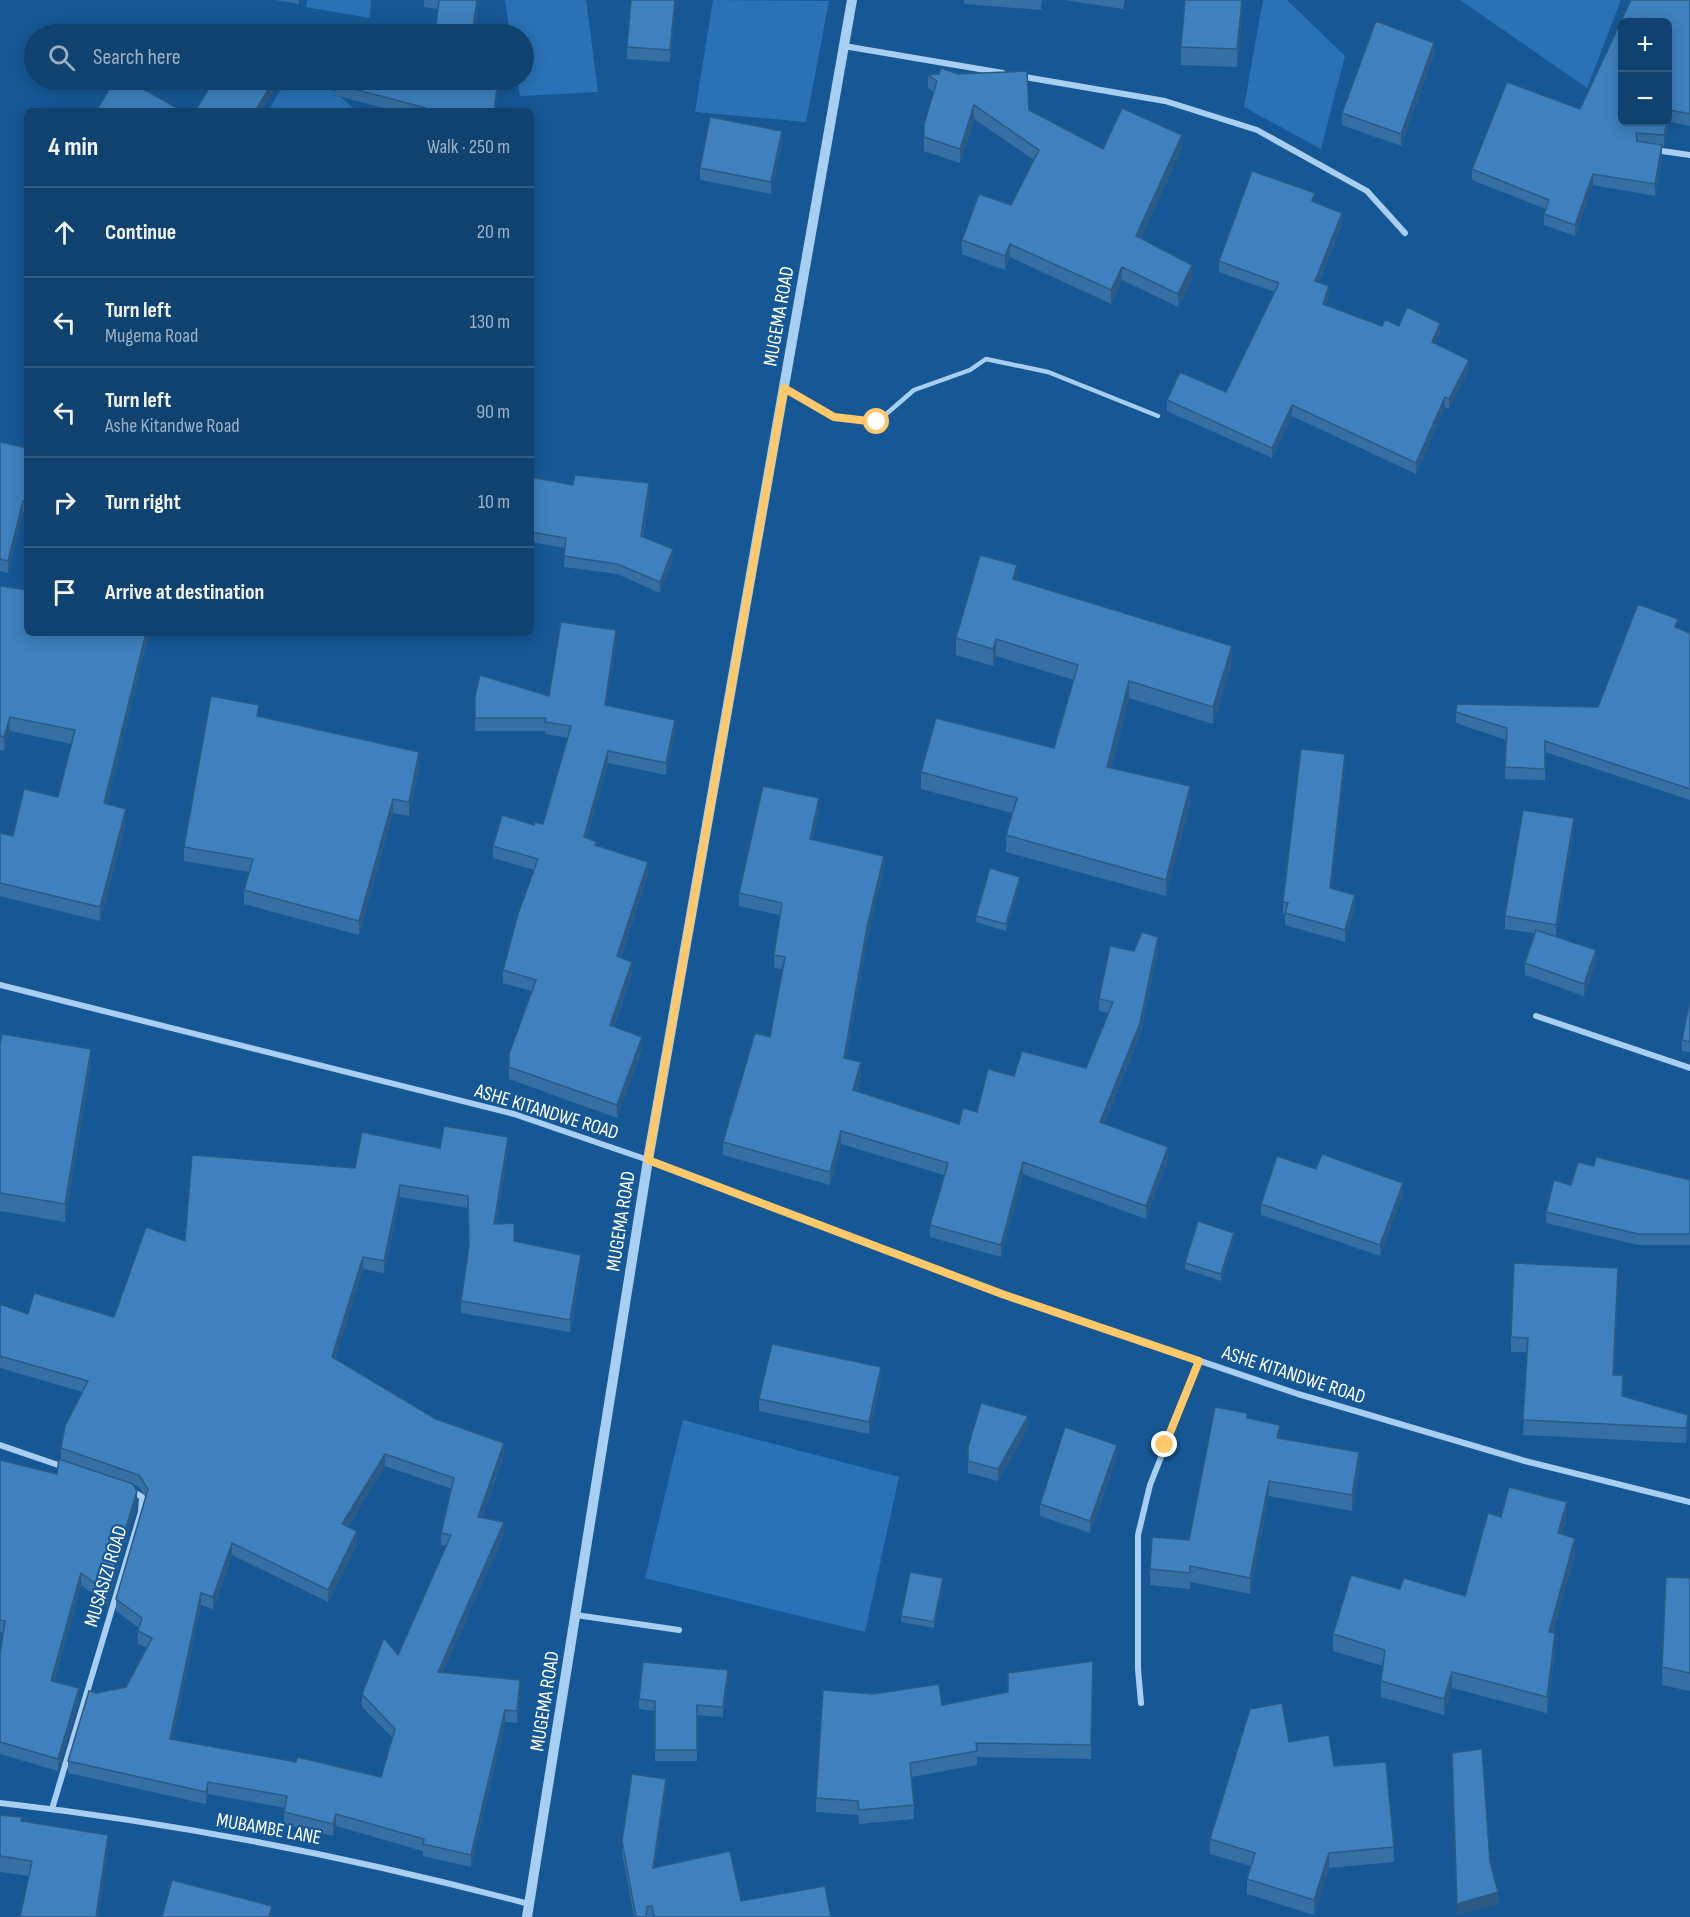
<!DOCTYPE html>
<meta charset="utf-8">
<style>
body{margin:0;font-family:"Sofia Sans Condensed",sans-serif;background:#194975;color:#f1f3f6}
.controls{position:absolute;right:18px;top:18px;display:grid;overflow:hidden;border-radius:9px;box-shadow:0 3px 15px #0003}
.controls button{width:54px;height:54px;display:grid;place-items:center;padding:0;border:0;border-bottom:2px solid #305b83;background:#104270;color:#f1f3f6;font:30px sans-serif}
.stop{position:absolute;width:18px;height:18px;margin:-14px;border:4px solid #ffc868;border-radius:50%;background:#fff}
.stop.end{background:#ffc868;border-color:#fff;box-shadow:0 2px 6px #0008}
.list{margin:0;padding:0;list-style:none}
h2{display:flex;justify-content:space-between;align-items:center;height:78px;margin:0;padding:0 24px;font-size:26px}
h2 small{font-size:20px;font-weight:400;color:#9cb0c3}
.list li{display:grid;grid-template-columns:39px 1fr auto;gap:18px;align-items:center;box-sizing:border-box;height:90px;padding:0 24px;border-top:2px solid #305b83}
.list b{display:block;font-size:22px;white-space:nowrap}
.list p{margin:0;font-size:20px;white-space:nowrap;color:#9cb0c3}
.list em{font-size:20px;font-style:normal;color:#9cb0c3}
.icon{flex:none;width:33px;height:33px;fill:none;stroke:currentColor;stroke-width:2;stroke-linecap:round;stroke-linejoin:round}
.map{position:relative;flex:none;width:1690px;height:1917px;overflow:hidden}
.search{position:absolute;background:#104270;box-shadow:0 3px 15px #0003;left:24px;top:24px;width:510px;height:66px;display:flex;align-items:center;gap:15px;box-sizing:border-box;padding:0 21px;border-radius:33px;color:#9cb0c3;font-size:22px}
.panel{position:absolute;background:#104270;box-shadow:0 3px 15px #0003;left:24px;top:108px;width:510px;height:528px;border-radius:9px}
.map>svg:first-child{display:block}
.green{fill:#2972b5}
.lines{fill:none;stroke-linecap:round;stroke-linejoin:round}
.service{stroke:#a8cff2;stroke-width:4.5}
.minor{stroke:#a8cff2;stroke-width:6}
.tertiary{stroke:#a8cff2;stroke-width:10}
.wall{fill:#356fa3;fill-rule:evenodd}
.shaded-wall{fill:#2b5a85}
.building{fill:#3e81be;stroke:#2b5a85;stroke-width:1.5;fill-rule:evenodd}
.route{stroke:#ffc868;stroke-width:8}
.labels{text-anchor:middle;stroke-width:4.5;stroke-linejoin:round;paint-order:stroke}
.street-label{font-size:20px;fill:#fff;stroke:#165896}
</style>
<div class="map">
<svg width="1690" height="1917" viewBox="0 0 1690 1917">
<rect width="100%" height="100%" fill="#165896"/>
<path class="green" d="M307,0H371L370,18L306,7Z
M505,0H586L598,92L520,96L517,80H524V34H510Z
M713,0L829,1L806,122L695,112Z
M1263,0H1287L1345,56L1321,149L1244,107Z
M1460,0H1621L1587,88Z
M287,80H321L357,111H268Z
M683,1420L899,1477L865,1632L645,1578Z"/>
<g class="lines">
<path class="service" d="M784,388L834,417L877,422L914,390L970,370L986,359L1048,372L1158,416"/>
<path class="minor" d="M844,46L1003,73
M1019,76L1165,101L1257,130L1367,191L1405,233
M1655,150L1690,155
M0,985L514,1114L648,1160L1002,1294L1298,1394L1525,1461L1690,1502
M1536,1016L1690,1068
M0,1445L64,1467
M576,1615L679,1630
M1141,1703L1138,1669V1535L1150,1485L1199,1361
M0,1803C179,1823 355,1858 529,1904
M52,1809L141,1512L142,1497L131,1490"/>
<path class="tertiary" d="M527,1917L648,1160L852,0"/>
</g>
<path class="wall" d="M275,0H299V4Z
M424,0H479L474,34L438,9L424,7Z
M631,0H676L670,62L627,59V47Z
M964,0H1042L1041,10L964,4Z
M1064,0H1125L1123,9Z
M1185,0H1243L1237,67L1181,65V47Z
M1690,0V126L1669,122L1664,146H1662V156L1655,196L1593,185L1575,236L1544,225V214L1546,209L1472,180V169L1580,109Z
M1434,55L1401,146L1342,125V113Z
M928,75L1029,110L1103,149L1182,148L1141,238L1192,279L1178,307L1122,280L1111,304L1010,257L1005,270L962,254V240L1011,205L1034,160L974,119L960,163L924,151V124L934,92L928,88Z
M499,80L495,111H394L335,95V84Z
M782,143L771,194L700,180V168Z
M1315,203L1342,224L1319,282L1329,296L1326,305L1382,326H1399L1440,333L1435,344L1469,370L1449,409L1445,407L1416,474L1292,416L1272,458L1167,411V400L1226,392L1275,292L1219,272V261Z
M0,442L27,448V513L23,512L8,573L0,571Z
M531,477L573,485L649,494L643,537L673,560L660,593L617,574L564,567L565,548L531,542Z
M1017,581L1232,663L1213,724L1129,698L1111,768L1190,803L1166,896L1006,852V835L1012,813L921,789V772L1054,748L1074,680L996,656L993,666L956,655V638Z
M0,586L27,633H149L107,804L126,823L100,921L0,896V833L13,836L58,797L72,744L10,731L4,751L0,750Z
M1678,628L1690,633V800L1545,752V780L1505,779L1506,740L1456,723V712L1598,707Z
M616,642L606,705L675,732L666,775L608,763L587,838L597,845L648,874L621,958L632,974L614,1027L642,1049L617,1118L509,1079V1054L532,991L503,983V970L534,870L493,858V846L534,825L543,824L568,738L545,734V731H475V696H549Z
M259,717L419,766L409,816L393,813L359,935L244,904V890L249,872L184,861V847Z
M1345,766L1331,889L1355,907L1345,942L1285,925V914H1283V902Z
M819,811L812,839L884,868L867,940L846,1058L861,1075L857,1091L959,1124L977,1112L1014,1076L1086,1068L1109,1013L1099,1011V999L1134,951L1158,950L1140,1035L1104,1124L1168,1160L1146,1219L1023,1174L1001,1257L930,1237V1225L944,1175L841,1144L830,1185L723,1155V1142L770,1037L783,969L774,968V955L780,915L739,906V893Z
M1574,830L1556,936L1596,962L1584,996L1525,975V963L1535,933L1505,929V916Z
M1020,883L1006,931L976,922V916Z
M1690,1004V1052L1682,1051V1040Z
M0,1044L91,1066L65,1222L0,1211Z
M440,1148L508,1149L496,1224L514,1241L581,1267L570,1332L461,1313V1301L469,1247L468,1208L400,1197L384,1273L363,1269L335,1359L436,1419L504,1455L482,1518L504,1534L443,1672L520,1692L517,1723L505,1722L471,1867L423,1856V1851L336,1826L333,1836L284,1824V1812L285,1808L208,1794L206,1804L68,1773V1761L96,1693L126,1687L147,1648L138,1644V1631L139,1628L116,1611V1599L146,1497L139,1487L134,1485L137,1503L107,1604L81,1585L54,1682L79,1700L58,1771L0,1754V1655L3,1633L0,1632V1460L57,1474L61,1460V1448L83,1392L0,1368V1304L28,1314L114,1317L185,1241L355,1168ZM385,1466L452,1489L441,1533V1545L446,1546L398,1655L362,1694V1707L393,1738L381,1777L172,1740L201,1605L213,1609L232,1555L328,1602L357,1544L348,1527Z
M1594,1166L1690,1180V1245H1638L1546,1223V1212L1571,1185Z
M1316,1169L1403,1194L1380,1256L1261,1215V1204Z
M1234,1239L1221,1281L1185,1269V1263Z
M1618,1283L1614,1375L1623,1397L1688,1430L1686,1443L1523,1435L1527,1352H1511V1337Z
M881,1379L869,1434L759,1411V1399Z
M1247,1418L1280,1438L1359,1467L1352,1511L1269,1496L1250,1594L1190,1582V1589L1150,1585V1569L1189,1540Z
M1028,1428L998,1481L968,1473V1447Z
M1117,1457L1090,1533L1040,1516V1504Z
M1501,1517L1567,1519L1562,1534L1575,1554L1553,1633L1555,1650L1547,1713L1452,1688L1444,1715L1381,1697V1681L1383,1666L1333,1651V1634L1400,1589L1465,1596Z
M1690,1578V1691L1662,1685V1667Z
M943,1585L934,1628L901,1622V1616Z
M1093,1661L1091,1759L977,1757V1765L911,1777L914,1805V1819L859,1824L858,1815L816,1812V1798L942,1705L1008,1692Z
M728,1680L723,1717L697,1715V1761H655V1711L639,1709V1699Z
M1289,1742L1334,1766L1394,1847V1862L1329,1868L1314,1915L1247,1894V1879L1251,1866L1210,1854V1839Z
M666,1789L654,1868L741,1901L831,1917H634L622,1852V1841Z
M0,1815L22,1821L108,1851L29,1876L0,1872Z"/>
<path class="shaded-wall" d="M477,0H479L474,34H472Z
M675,0H676L670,62V50Z
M1242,0H1243L1237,67V49Z
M1434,43V55L1401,146V134Z
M274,80H281L262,111H255Z
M498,80H499L495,111H494Z
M974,105V119L960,163V149Z
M1669,110V122L1664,146V135L1667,122H1668Z
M782,131V143L771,194V182Z
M1182,135V148L1136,250V236Z
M1662,145V156L1655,196V184Z
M1593,174V185L1575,236V225Z
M1342,213V224L1315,291V281Z
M1010,244V257L1005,270V256Z
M1192,265V279L1178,307V294Z
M1122,267V280L1111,304V290Z
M1329,286V296L1323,314V304Z
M1440,323V333L1432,353V342Z
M1469,360V370L1449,409V399Z
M1445,397V407L1416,474V463Z
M1292,405V416L1272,458V448Z
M649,483V494L641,547V536Z
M23,501V512L8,573V561Z
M673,549V560L660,593V582Z
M1017,565V581L1013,579Z
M616,630V642L605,717V705Z
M146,633H149L104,817V803Z
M996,639V656L993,666V649Z
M1232,646V663L1213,724V707Z
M1129,681V698L1107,783V767Z
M10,717V731L4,751V737Z
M675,720V732L666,775V763Z
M608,751V763L584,849V837Z
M419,752V766L409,816V802Z
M1345,754V766L1330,900V888Z
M1190,786V803L1166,896V880Z
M819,798V811L810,851V839Z
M393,799V813L359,935V921Z
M126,809V823L100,921V907Z
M1574,818V830L1556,937V925Z
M884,856V868L867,940L844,1070V1058L867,927Z
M648,862V874L617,969V956Z
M1020,877V883L1006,931V924Z
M1355,895V907L1345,942V930Z
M1158,937V950L1140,1035L1100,1135V1122Z
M1596,950V962L1584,996V984Z
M632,962V974L610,1037V1025Z
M642,1037V1049L617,1118V1105Z
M91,1049V1066L65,1222V1204Z
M861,1062V1075L853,1103V1090Z
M841,1131V1144L830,1185V1172Z
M508,1137V1149L494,1236V1224Z
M1168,1147V1160L1146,1219V1206Z
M1023,1162V1174L1001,1257V1245Z
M1403,1183V1194L1380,1256V1245Z
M400,1185V1197L384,1273V1261Z
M1234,1233V1239L1221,1281V1274Z
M581,1255V1267L570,1332V1320Z
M363,1257V1269L332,1369V1357Z
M1618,1268V1283L1613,1390V1375Z
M881,1367V1379L869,1434V1422Z
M1688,1415V1430L1686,1443V1428Z
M1028,1416V1428L998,1481V1469Z
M1280,1425V1440L1277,1438Z
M504,1443V1455L478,1529V1517Z
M1117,1445V1457L1090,1533V1521Z
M1359,1452V1467L1352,1511V1495Z
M385,1454V1466L342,1537V1524Z
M1269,1481V1496L1250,1594V1578Z
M137,1491V1503L107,1604V1592Z
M1567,1502V1519L1558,1550V1533Z
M504,1522V1534L438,1684V1672Z
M357,1531V1544L328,1602V1590Z
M1575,1538V1554L1549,1649V1632Z
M232,1543V1555L213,1609V1597Z
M81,1573V1585L51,1693V1681Z
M943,1578V1585L934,1628V1622Z
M201,1593V1605L170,1751V1739Z
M1555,1633V1650L1547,1713V1697Z
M728,1670V1680L723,1717V1707Z
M1452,1672V1688L1444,1715V1699Z
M520,1680V1692L517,1723V1711Z
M79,1688V1700L58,1771V1759Z
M505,1710V1722L471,1867V1855Z
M666,1779V1789L653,1879V1868Z
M208,1782V1794L206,1804V1792Z
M336,1814V1826L333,1836V1824Z
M108,1835V1851L98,1917H96Z
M1329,1853V1868L1314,1915V1900Z
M1498,1892V1904L1457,1916V1904Z
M272,1906V1917H269Z"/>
<path class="building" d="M439,0H477L472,34H435Z
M631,0H675L670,50L627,47Z
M1185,0H1242L1237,49L1181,47Z
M1631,0H1690V114L1669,110L1668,117V22H1623V122H1667L1664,135L1636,133L1637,141L1662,145L1655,184L1593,174L1575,225L1544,214L1549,200L1472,169L1507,82L1580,109Z
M1376,21L1434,43L1401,134L1342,113Z
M941,68L958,74L1027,71L1029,110L1103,149L1122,108L1182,135L1136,236L1192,265L1178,294L1122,267L1111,290L1010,244L1005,256L962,240L979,194L1011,205L1039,150L974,105L960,149L924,137V124L937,81L928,75L939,74Z
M115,80H128L182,111H96Z
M214,80H274L255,111H195Z
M336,80H498L494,111H426V108L335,84Z
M710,117L782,131L771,182L700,168Z
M1252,171L1315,193L1312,201L1342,213L1315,281L1329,286L1323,304L1382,326L1385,319L1399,326L1407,307L1440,323L1432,342L1469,360L1449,399L1445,397L1416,463L1292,405L1272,448L1167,400L1180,372L1226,392L1279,283L1219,261Z
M0,442L27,448V502L23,501L8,561L0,559Z
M575,475L649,483L641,536L673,549L660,582L617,564L564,556L566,538L531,532V477L573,485Z
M980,555L1017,565L1013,579L1232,646L1213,707L1129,681L1107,767L1190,786L1166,880L1006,835L1017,798L921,772L936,718L1054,748L1078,665L996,639L993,649L956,638Z
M0,586L27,590V633H146L104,803L126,809L100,907L0,883V833L13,836L24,789L58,797L75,730L10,717L4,737L0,736Z
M1638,604L1678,619L1675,627L1690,633V789L1545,741V769L1505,767L1507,728L1456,712L1457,704L1598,707Z
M561,622L616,630L605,705L675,720L666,763L608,751L584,837L597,842L595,845L648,862L617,956L632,962L610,1025L642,1037L617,1105L509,1067V1054L536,980L503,970L518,914L538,859L493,846L502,815L534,825L535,822L543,824L571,726L545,722L546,718H475V696L480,675L549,696Z
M211,696L259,705L257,716L419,752L409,802L393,799L359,921L244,890L253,859L184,847Z
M1301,749L1345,754L1330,888L1355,895L1345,930L1285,913L1288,903L1283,902Z
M763,786L819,798L810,839L884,856L867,927L844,1058L861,1062L853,1090L959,1124L963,1108L977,1112L988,1069L1014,1076L1022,1051L1086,1068L1113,1002L1099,999L1110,946L1134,951L1142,932L1158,937L1140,1023L1100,1122L1168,1147L1146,1206L1023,1162L1001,1245L930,1225L948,1163L841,1131L830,1172L723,1142L755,1033L770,1037L785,957L774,955L782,903L739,893Z
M1523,810L1574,818L1556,925L1505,916Z
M990,868L1020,877L1006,924L976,916Z
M1536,930L1596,950L1584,984L1525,963Z
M1689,1004H1690V1042L1682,1040Z
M2,1034L91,1049L65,1204L0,1193V1044Z
M444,1126L508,1137L494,1224L514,1223V1241L581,1255L570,1320L461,1301L469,1246L468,1196L400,1185L384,1261L363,1257L332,1357L436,1419L504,1443L478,1517L504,1522L438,1672L520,1680L517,1711L505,1710L471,1855L423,1844L424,1839L336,1814L333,1824L284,1812L287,1796L208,1782L206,1792L68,1761L89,1691L96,1693L126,1687L152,1638L138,1631L142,1618L116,1599L148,1489L139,1475L61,1448L65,1426L88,1381L0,1356V1304L28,1314L34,1293L114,1317L146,1227L185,1241L192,1155L355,1168L362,1132L440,1148ZM385,1454L454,1478L441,1533L451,1535L398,1655L384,1638L362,1694L395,1729L381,1777L297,1757L296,1762L170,1739L201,1593L213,1597L232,1543L328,1590L357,1531L342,1524Z
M1322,1154L1403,1183L1380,1245L1261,1204L1277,1156L1316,1169Z
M1596,1157L1690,1180V1234H1638L1546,1212L1554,1180L1571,1185L1578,1162L1594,1166Z
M1198,1221L1234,1233L1221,1274L1185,1263Z
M1514,1263L1618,1268L1613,1375H1623L1622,1396L1688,1415L1686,1428L1523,1420L1528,1338L1511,1337Z
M772,1344L881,1367L869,1422L759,1399Z
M981,1403L1028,1416L998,1469L968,1461V1447Z
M1215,1407L1247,1413V1418L1280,1425L1277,1438L1359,1452L1352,1495L1269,1481L1250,1578L1190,1566V1573L1150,1569L1152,1537L1189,1540Z
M1065,1427L1117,1445L1090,1521L1040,1504Z
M59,1459L133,1484L137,1491L107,1592L81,1573L51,1681L79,1688L58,1759L0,1742V1655L5,1621L0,1620V1460L57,1474Z
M1509,1487L1567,1502L1558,1533L1575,1538L1549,1632L1555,1633L1547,1697L1452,1672L1444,1699L1381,1681L1385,1650L1333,1634L1351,1575L1400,1589L1404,1578L1465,1596L1488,1513L1501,1517Z
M910,1572L943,1578L934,1622L901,1616Z
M1666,1577L1690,1578V1673L1662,1667Z
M1093,1661L1091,1745L976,1743L977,1751L910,1763L914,1805L859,1810L858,1801L816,1798L823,1690L873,1694L939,1684L942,1705L1008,1692V1673Z
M643,1662L728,1670L723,1707L697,1705V1750H655V1701L639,1699Z
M1282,1703L1289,1742L1329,1735L1334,1766L1386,1762L1394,1847L1329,1853L1314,1900L1247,1879L1255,1853L1210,1839L1250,1709Z
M1482,1749L1490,1862L1498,1892L1457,1904L1452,1753Z
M632,1774L666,1779L653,1868L730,1851L741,1901L825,1886L831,1917H654L652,1906L647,1907L646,1917H636L622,1841Z
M0,1815L22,1817L21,1821L108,1835L96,1917H20L32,1861L0,1856Z
M172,1880L272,1906L269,1917H162Z"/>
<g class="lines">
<path class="route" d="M877,422L834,417L784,388L648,1160L1002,1294L1199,1361L1165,1445"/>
</g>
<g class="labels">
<g class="street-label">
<text transform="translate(778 316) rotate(-80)" y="7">MUGEMA ROAD</text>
<text transform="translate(547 1111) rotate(17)" y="7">ASHE KITANDWE ROAD</text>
<text transform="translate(620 1221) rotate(-81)" y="7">MUGEMA ROAD</text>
<text transform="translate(1294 1374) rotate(18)" y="7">ASHE KITANDWE ROAD</text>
<text transform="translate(105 1576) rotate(-73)" y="7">MUSASIZI ROAD</text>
<text transform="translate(544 1701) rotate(-81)" y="7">MUGEMA ROAD</text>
<text transform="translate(269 1828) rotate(10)" y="7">MUBAMBE LANE</text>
</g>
</g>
</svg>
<div class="controls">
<button>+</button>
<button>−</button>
</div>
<div class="stop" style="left:877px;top:422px"></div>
<div class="stop end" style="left:1165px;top:1445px"></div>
<div class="search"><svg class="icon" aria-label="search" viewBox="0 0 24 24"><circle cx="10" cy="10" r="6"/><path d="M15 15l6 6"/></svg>Search here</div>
<section class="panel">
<h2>4 min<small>Walk · 250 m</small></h2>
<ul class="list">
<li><svg class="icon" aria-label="ahead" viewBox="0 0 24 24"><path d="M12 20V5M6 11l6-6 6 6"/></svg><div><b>Continue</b></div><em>20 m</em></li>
<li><svg class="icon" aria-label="left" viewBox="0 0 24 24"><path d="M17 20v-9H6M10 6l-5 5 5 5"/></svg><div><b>Turn left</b><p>Mugema Road</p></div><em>130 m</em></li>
<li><svg class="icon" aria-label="left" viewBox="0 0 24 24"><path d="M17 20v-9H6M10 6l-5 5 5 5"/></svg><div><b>Turn left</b><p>Ashe Kitandwe Road</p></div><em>90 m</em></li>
<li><svg class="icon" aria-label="right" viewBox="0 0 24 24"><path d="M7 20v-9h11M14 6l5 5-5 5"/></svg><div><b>Turn right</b></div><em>10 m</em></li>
<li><svg class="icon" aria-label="arrive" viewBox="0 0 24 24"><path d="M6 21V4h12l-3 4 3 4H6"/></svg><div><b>Arrive at destination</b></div></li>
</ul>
</section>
</div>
